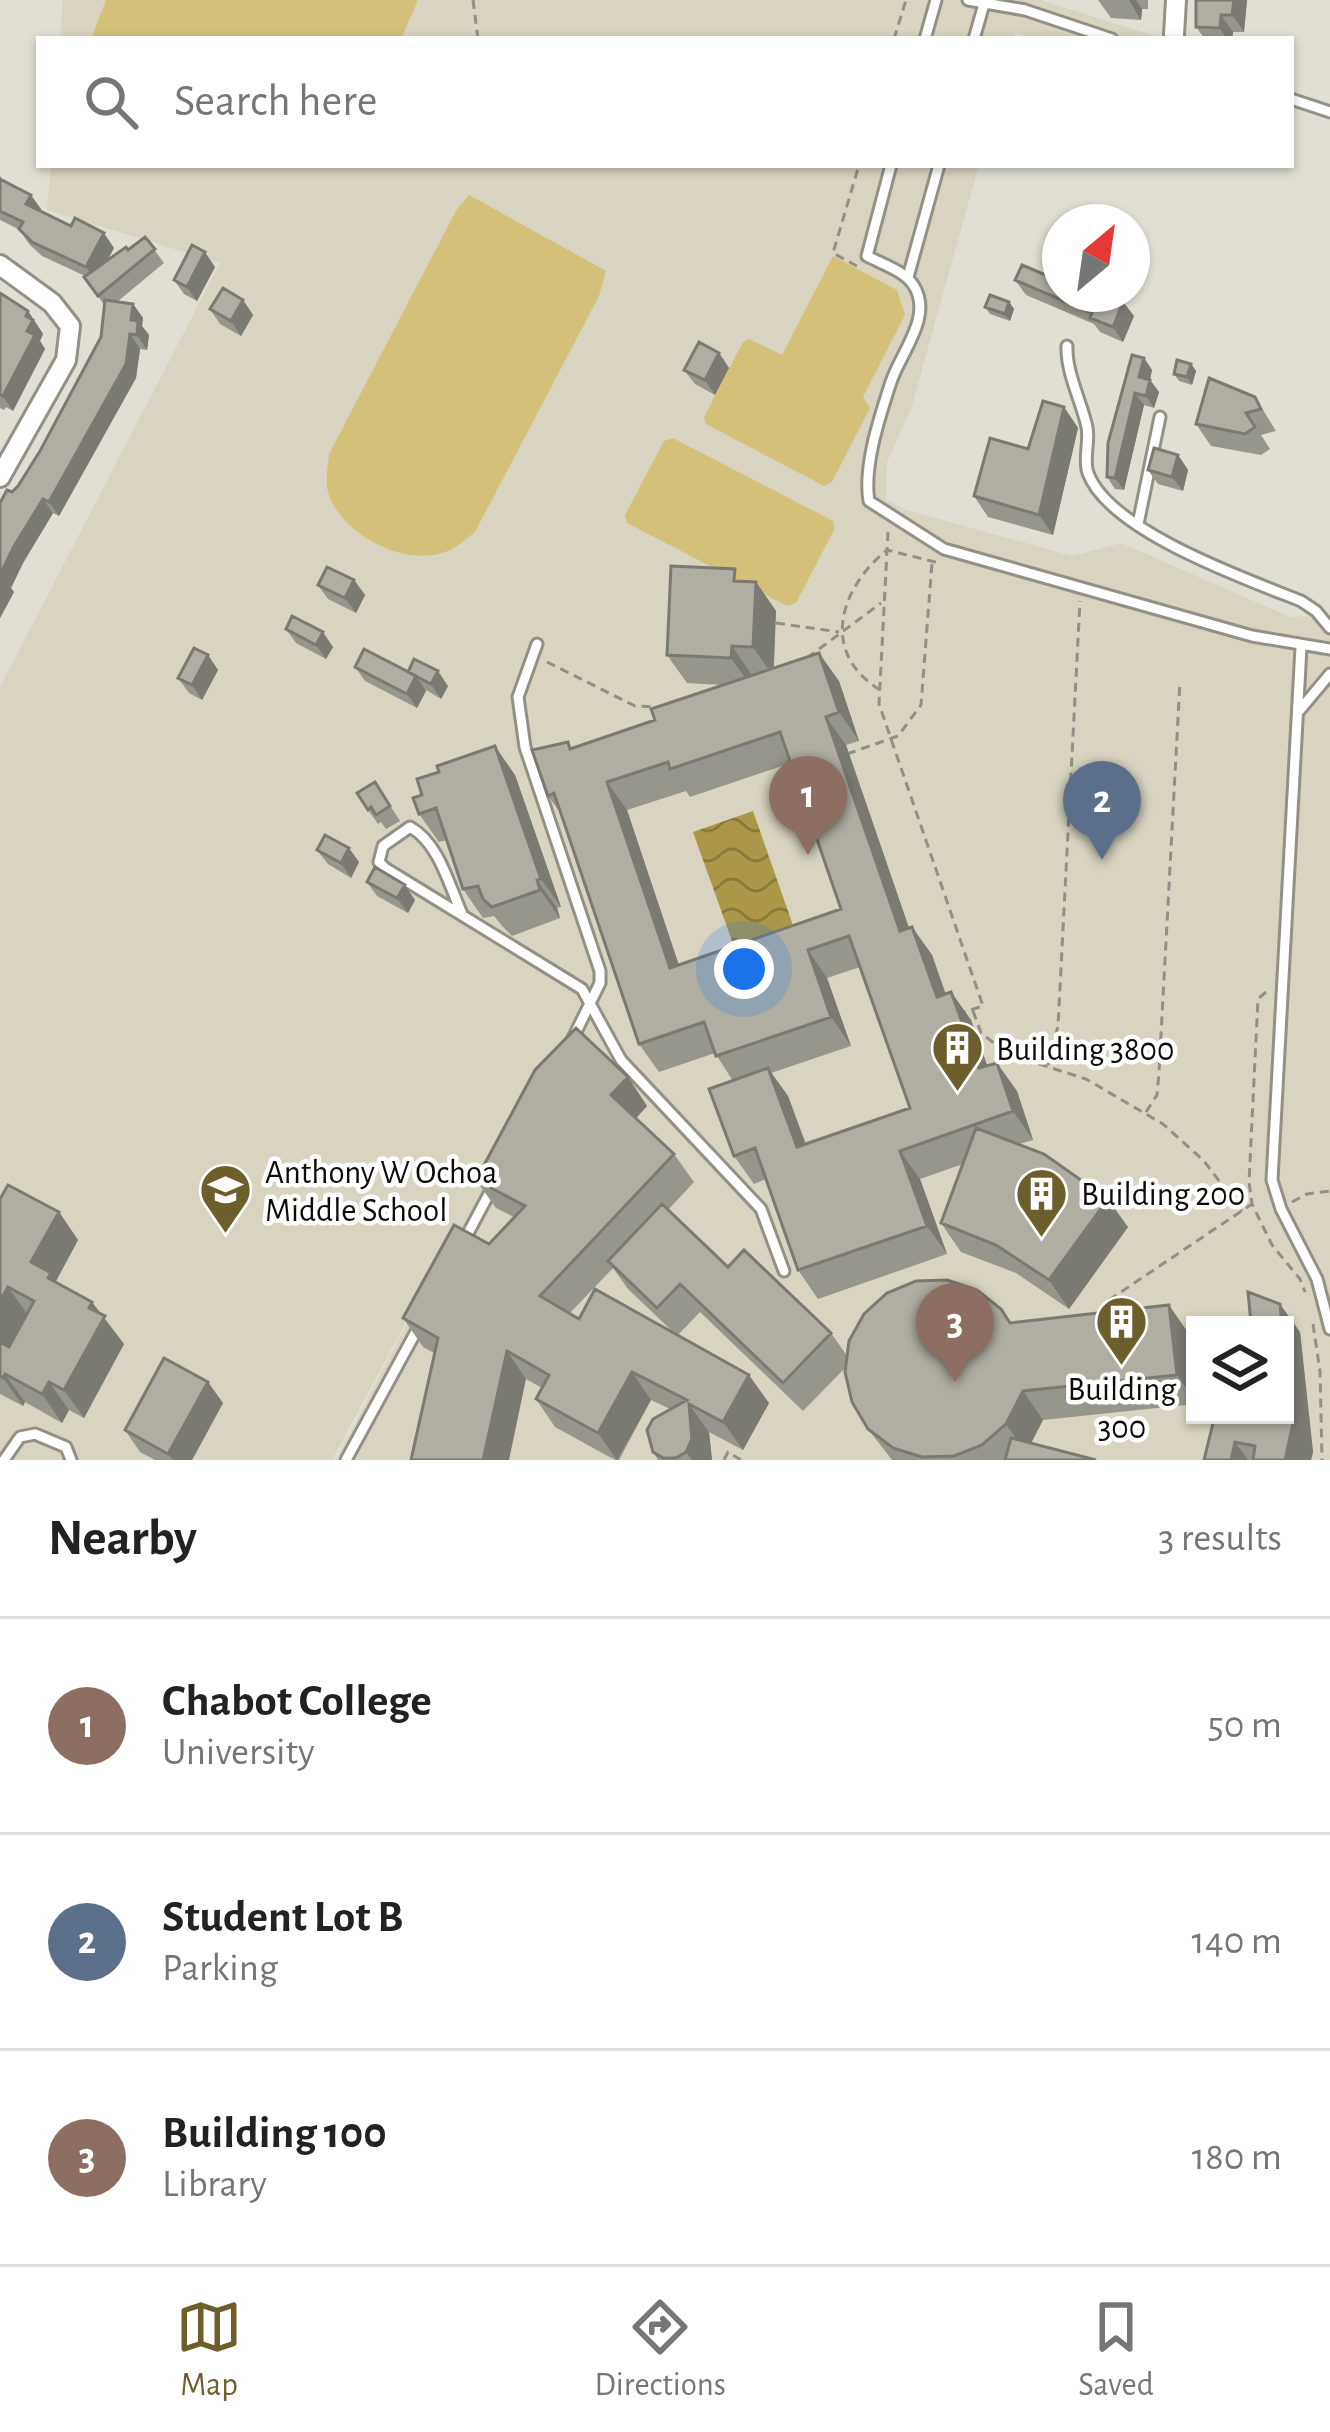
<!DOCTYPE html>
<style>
body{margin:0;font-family:"Alegreya Sans",sans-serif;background:#f6f6f6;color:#222}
.controls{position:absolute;right:36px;bottom:36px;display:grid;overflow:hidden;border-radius:0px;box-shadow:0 3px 9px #0004}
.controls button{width:108px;height:108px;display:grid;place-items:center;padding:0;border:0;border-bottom:3px solid #e0e0e0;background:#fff;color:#222;font:60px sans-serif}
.compass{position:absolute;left:1042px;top:204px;width:108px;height:108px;border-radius:50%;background:#fff;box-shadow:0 3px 9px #0004;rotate:29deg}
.you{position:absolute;left:744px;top:969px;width:42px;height:42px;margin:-30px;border:9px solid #fff;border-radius:50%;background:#1a73e8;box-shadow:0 0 0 18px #1a73e833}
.badge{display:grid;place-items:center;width:78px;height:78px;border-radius:50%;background:#6c5f2c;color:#fff;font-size:39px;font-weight:700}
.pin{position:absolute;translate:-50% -99px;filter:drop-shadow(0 3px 6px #0008)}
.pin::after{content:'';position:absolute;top:63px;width:42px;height:36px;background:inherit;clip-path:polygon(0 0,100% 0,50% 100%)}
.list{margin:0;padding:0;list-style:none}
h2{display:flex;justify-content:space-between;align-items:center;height:156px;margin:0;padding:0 48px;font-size:51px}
h2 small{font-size:39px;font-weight:400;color:#767676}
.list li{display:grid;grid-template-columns:78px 1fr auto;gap:36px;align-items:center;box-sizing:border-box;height:216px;padding:0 48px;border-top:3px solid #e0e0e0}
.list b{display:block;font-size:45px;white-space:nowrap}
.list p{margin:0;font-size:39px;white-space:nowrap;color:#767676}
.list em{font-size:39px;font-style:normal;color:#767676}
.icon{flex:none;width:66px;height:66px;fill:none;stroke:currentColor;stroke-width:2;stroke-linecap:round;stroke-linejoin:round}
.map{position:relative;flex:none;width:1330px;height:1460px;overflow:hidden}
.search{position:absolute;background:#fff;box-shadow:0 3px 9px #0004;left:36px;right:36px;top:36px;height:132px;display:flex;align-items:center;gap:30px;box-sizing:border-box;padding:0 42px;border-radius:0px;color:#767676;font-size:45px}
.sheet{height:804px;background:#fff}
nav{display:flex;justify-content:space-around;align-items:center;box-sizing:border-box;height:168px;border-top:3px solid #e0e0e0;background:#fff;font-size:33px;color:#767676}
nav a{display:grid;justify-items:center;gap:6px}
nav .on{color:#6c5f2c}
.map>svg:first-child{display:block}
.built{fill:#d8d4c1;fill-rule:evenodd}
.park{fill:#d3c179}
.water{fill:url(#water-waves)}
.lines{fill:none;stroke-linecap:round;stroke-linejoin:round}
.service-casing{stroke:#939086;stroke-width:15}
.minor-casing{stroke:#939086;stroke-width:24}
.path{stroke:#918f87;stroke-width:3;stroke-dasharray:9 6;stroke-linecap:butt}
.service{stroke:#fff;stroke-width:9}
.minor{stroke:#fff;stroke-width:18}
.wall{fill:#97968c;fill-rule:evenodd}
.shaded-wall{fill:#7b7a72}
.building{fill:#b0aea3;stroke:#7b7a72;stroke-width:3;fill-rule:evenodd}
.labels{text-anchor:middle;stroke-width:9;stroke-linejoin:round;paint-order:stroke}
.poi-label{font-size:33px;fill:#0d0c09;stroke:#fff;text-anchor:start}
</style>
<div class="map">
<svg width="1330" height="1460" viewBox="0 0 1330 1460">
<defs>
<pattern id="water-waves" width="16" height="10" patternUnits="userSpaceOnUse" patternTransform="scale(3)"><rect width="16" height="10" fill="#aa9747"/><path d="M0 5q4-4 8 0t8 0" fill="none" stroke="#897a39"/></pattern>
</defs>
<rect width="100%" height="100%" fill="#e1dfd3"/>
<path class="built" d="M63,0H1041L1164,39H1033L1015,33L1013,39H60Z
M51,165H979L911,409L887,462L886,499L904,509L1072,556L1121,543L1290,617L1330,615V1460H336L484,1176L332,1460H0V687L220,263L47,210ZM1195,1325H1285V1415H1195Z"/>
<path class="park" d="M106,0H418L401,39H91Z
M469,195L606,271L599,296L475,532C468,537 460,545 452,549C410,571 341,536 328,492C325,481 328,466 329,454L457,209Z
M833,256L897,290L905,315L863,397L870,408L832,482L824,486L706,424L704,417L743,342L749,339L782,355Z
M673,438L833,521L835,528L796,603L787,606L627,523L625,515L664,441Z"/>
<path class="water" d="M753,811L796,934L737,955L693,832Z"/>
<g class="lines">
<defs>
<path id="service" d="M968,0L1025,10L1112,39
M925,39L936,0
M974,39L984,4
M1291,99L1330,112
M891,165L867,256C882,264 905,271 914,286C933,317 901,352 891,382C880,416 863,466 869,501L944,549L1252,636L1330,649
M908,277L939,165
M1067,346C1066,373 1081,400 1087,427C1090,442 1083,459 1088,473C1109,531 1246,579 1301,601L1316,611L1330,628
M1138,524L1160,417
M537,644L518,697L525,747L600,971V983L573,1038
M1301,647L1272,1180L1281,1209L1317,1279L1330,1329
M1299,711L1330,674
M462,914C449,885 439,843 410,827L383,846L379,862L385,868L582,989L621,1060L761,1209L784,1271
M465,1239L491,1190
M4,1460L20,1437L35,1434L66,1447L71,1460
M346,1460L418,1328"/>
<path id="minor" d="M1174,35L1176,0
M0,265L52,303L70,326L66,360L0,477"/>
</defs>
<use href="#service" class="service-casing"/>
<use href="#minor" class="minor-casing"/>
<path class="path" d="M473,0L478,39
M894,39L906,0
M857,266L833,253L859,165
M888,532L879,704L983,1006L964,1012
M776,623L839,632
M807,658L881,603
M547,662L635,706L659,707
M880,690C819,652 840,588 887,550L939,563
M847,754L898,736L921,705L932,563
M1266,992L1258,999L1249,1182L1252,1204L1272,1245L1300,1279L1305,1292
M973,1011L981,1033L1008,1054L1086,1079L1163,1124L1204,1161L1242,1211
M1048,1065L1058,1026L1080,601
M1146,1112L1157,1095L1159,1072L1180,681
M1292,1202L1307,1194L1330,1191
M1109,1300L1252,1204
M1313,1324L1320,1371L1322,1460
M724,1460L728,1452L741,1460"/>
<use href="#service" class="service"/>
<use href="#minor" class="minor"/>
</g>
<path class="wall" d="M1098,0H1148V9H1142L1141,20L1111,18Z
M1247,0L1244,32H1233L1232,39H1205L1196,27Z
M0,176L3,181L41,209L40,211L114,248L107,260L128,250L145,237L164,263L117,302L133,304L143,318L142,326L149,335L147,350L140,349L136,378L59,516L53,513L23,563L11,588L14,592L0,618V503L18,486L40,451L101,337L104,305L85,276L42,256L29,244L20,230L0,220Z
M215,267L197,301L184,294L174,280Z
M1015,280L1060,294L1123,302L1134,316L1123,342L1100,332L1094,324L1026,295Z
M0,293L28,311L43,334L40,341L45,349L13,411L6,407L4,410L0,408Z
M243,300L253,315L241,336L220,324L210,309Z
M1009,302L1014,309L1010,321L990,314L985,307Z
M719,353L729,368L715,395L695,384L684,370Z
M1144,358L1152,370L1150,380L1159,392L1154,408L1144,405L1124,490L1115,489L1107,477Z
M1191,364L1196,371L1192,385L1179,381L1174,374Z
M1255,397L1276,431L1261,435L1270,449L1261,455L1211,446L1196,424Z
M1064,407L1078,428L1053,535L988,517L974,496L1028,449Z
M1178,455L1188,470L1183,491L1158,484L1148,470Z
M354,580L365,595L356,613L328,599L318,585Z
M744,582H756L776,611L774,668L839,681L859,741L846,745L909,928L912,927L932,955L946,994L951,992L971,1020L987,1065L1017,1091L1033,1140L1019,1144L1128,1227L1069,1309L1016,1273L961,1252L941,1223L963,1164L920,1179L947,1254L818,1299L798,1270L766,1179L754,1184L734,1156L733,1081L715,1053L659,1072L639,1044L562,815L548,796L572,748L655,720L722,685L687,683L667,655ZM791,763L841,909L679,965L627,810L686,791L690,797ZM860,967L910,1108L806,1144L788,1096L771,1073L851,1046L827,978Z
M286,629L333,647L326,659L296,643Z
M208,655L218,670L202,700L189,693L178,678Z
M355,667L408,673L448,686L441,699L426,690L417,708L365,681Z
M515,775L561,907L557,908L560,918L512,936L503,927L494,916L483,918L463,889L447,840L439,842L419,814Z
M375,782L400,821L386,829L381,822L378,824L368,810Z
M317,850L359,862L351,878L328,864Z
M367,882L415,900L408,913L377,896Z
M628,1077L647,1106L636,1118L674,1154L694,1182L668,1210L728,1267L831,1333L847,1356L1011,1323L1189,1334L1195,1385V1404L1043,1420L1031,1443L1096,1460H892L868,1429L846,1367L803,1411L700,1312L678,1335L769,1403L743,1450L709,1432L712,1460H658L653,1452L670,1409L651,1400L619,1460H615L555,1427L536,1399L542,1388L526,1379L434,1353L423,1347L403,1318L489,1244L514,1217L496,1208L476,1180ZM613,1268L628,1289L673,1332L579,1319L570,1313Z
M0,1199L59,1212L78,1240L56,1281L101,1314L124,1344L84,1418L69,1410L62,1423L25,1402L23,1406L0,1394Z
M1300,1332L1313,1452L1311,1460H1204Z
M223,1403L192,1460H155L140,1452L125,1430Z"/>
<path class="shaded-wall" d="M1129,0H1136L1142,9L1141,20Z
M1234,0H1247L1244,32L1232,15Z
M1221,15L1233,32L1232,39H1227L1220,28Z
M31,195L41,209L36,219L26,204Z
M104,233L114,248L96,282L86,267Z
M205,252L215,267L197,301L187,287Z
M243,300L253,315L241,336L231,321Z
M1009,302L1014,309L1010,321L1005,314Z
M1123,302L1134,316L1123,342L1113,327Z
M133,304L143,318L142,326L149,335L147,350L137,335L131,320Z
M28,311L43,334L40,341L45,349L13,411L3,396L27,331L26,316Z
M130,334L140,349L136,378L59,516L49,502Z
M719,353L729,368L715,395L705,380Z
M1144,358L1152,370L1148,389L1139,377Z
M1191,364L1196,371L1192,385L1187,377Z
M1150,380L1159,392L1154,408L1146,396Z
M1135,393L1144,405L1124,490L1115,478Z
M1064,407L1078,428L1053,535L1039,515Z
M1178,455L1188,470L1183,491L1172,477Z
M43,499L53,513L23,563L11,588L14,592L0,618V575L13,548Z
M354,580L365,595L356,613L345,598Z
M756,582L776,611L773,676L753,647Z
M323,632L333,647L326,659L316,645Z
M732,646L752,675L751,686L731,658Z
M819,653L839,681L859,741L839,712Z
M208,655L218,670L202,700L192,685Z
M438,671L448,686L441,699L431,684Z
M416,676L426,691L417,708L407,694Z
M826,717L846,745L920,960L900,931Z
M495,746L515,775L561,907L541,879Z
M607,782L627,810L689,996L670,968Z
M349,848L359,862L351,878L341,863Z
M537,880L557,908L560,918L540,890Z
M405,885L415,900L408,913L397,898Z
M912,927L932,955L956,1025L937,997Z
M808,950L827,978L851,1046L831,1017Z
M951,992L971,1020L998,1096L979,1068Z
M997,1063L1017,1091L1033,1140L1013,1111Z
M768,1068L788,1096L817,1176L797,1147Z
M628,1077L647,1106L631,1124L611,1095Z
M900,1151L920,1179L947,1254L927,1226Z
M1108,1199L1128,1227L1069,1309L1049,1280Z
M59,1212L78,1240L56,1281L70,1301L31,1262Z
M8,1287L28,1315L2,1360L0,1357V1301Z
M92,1302L124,1344L84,1418L64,1390Z
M1280,1304L1300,1332L1313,1452L1311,1460H1285V1325H1282Z
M1169,1305L1189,1334L1195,1401L1177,1375Z
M507,1351L526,1379L509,1460H483Z
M632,1372L651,1400L617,1460L598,1433Z
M5,1374L25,1402L23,1406L3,1378Z
M749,1375L769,1403L743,1450L723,1422Z
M49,1382L69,1410L62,1423L42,1394Z
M208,1382L223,1403L192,1460H173L168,1454Z
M1023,1391L1043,1420L1026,1453L1006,1424Z
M689,1404L709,1432L712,1460H692L686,1452Z
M1235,1442L1248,1460H1231Z"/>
<path class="building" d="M1196,0H1234L1232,15H1221L1220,28L1196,27Z
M0,179L31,195L26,204L71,226L75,218L104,233L86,267L32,242L19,229L23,222L0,211Z
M145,237L155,249L98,296L84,277L126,247L128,250Z
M192,245L205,252L187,287L174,280Z
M1022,265L1060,281V294H1105L1123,302L1113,327L1090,318L1092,313L1015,280Z
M223,288L243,300L231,321L210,309Z
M0,293L28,311L26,316L33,320L27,331L35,335L3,396L0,394Z
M990,295L1009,302L1005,314L985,307Z
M105,300L133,304L131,320L138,321L137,335L130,334L126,364L49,502L43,499L13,548L0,575L4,577L0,585V503L7,490L12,492L18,486L40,451L101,337Z
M699,342L719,353L705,380L684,370Z
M1132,355L1144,358L1139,377L1150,380L1146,396L1135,393L1115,478L1107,477L1108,443Z
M1177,360L1191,364L1187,377L1174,374Z
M1209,378L1255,397L1261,409L1246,413L1255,427L1245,434L1196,424Z
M1043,401L1064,407L1039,515L974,496L990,438L1028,449Z
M1154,448L1178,455L1172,477L1148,470Z
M671,566L735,569L734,581L756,582L753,647L732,646L731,658L667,655Z
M327,567L354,580L345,598L318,585Z
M292,616L323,632L316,645L286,629Z
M194,648L208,655L192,685L178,678Z
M364,649L416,676L407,694L355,667Z
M819,653L839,712L826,717L900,931L912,927L937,997L951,992L979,1068L997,1063L1013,1111L900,1151L927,1226L798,1270L755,1148L734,1156L709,1089L768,1068L797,1147L910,1108L849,936L808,950L831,1017L716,1056L704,1022L639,1044L554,793L548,796L532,750L568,742L570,749L655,720L651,709ZM780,732L841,909L670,968L607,782L668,762L670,769Z
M414,659L438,671L431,684L408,672Z
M495,746L541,879L537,880L540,890L492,907L483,899L478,886L463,889L436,808L419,814L413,798L422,795L417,779L439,772L437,766Z
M375,782L390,806L376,815L371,807L368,810L357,793Z
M325,835L349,848L341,863L317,850Z
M375,867L405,885L397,898L367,882Z
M576,1028L628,1077L611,1095L674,1154L540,1296L579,1319L595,1289L749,1375L723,1422L689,1404L692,1439L686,1452L676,1458H663L653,1452L647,1430L653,1419L687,1400L632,1372L598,1433L536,1399L549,1375L507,1351L483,1460H411L438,1338L403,1318L454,1225L489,1244L525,1206L476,1180L535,1070Z
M976,1128L1044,1154L1108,1199L1049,1280L996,1245L941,1223Z
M8,1185L59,1212L31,1262L51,1273L48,1278L92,1302L89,1308L105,1316L64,1390L49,1382L42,1394L5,1374L3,1378L0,1376V1342L9,1347L34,1301L8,1287L0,1301V1199Z
M662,1204L728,1267L744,1250L831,1333L783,1383L680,1284L657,1308L608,1261Z
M947,1280L977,1290L1001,1309L1010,1323L1169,1305L1177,1375L1023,1391L1006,1424L982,1445L954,1456L922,1457L893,1448L868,1429L852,1402L845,1372L849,1341L864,1314L887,1293L916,1281Z
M1248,1292L1280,1304L1282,1325H1242L1251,1323Z
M1285,1349L1293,1423L1285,1460H1253L1255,1446L1235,1442L1231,1460H1204L1215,1415H1285Z
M164,1358L208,1382L168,1454L125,1430Z
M1011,1438L1096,1460H1005Z"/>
<defs>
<symbol id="building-pin" viewBox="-11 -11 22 30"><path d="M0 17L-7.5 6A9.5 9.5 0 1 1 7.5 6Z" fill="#6c5f2c" stroke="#fff"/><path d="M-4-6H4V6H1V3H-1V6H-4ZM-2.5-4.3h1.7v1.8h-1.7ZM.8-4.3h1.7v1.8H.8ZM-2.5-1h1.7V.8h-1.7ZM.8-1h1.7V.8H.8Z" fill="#fff"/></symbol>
<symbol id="school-pin" viewBox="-11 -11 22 30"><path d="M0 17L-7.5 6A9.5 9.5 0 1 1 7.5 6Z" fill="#6c5f2c" stroke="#fff"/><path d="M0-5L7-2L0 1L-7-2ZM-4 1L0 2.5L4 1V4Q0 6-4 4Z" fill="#fff"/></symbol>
</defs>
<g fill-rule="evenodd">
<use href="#building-pin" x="928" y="1018" width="59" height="81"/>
<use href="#school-pin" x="196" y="1160" width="59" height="81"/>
<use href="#building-pin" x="1012" y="1164" width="59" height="81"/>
<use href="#building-pin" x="1092" y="1292" width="59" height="81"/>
</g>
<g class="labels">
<g class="poi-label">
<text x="996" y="1060">Building 3800</text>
<text x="265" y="1183">Anthony W Ochoa<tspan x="265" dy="38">Middle School</tspan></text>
<text x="1081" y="1205">Building 200</text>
<text x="1122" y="1400" text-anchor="middle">Building<tspan x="1122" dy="38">300</tspan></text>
</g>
</g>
</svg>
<div class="controls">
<button><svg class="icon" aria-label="layers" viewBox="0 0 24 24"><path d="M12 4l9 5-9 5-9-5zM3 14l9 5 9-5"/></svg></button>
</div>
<svg class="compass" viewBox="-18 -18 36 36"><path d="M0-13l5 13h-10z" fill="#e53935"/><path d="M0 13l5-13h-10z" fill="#767676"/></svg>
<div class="you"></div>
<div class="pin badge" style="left:808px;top:855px;background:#8d6e63">1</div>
<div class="pin badge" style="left:1102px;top:860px;background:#5c6f8a">2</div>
<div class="pin badge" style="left:955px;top:1382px;background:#8d6e63">3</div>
<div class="search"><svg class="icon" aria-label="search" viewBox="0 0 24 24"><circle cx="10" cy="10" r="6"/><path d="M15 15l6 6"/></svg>Search here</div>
</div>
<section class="sheet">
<h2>Nearby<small>3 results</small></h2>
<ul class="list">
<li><span class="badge" style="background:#8d6e63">1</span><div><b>Chabot College</b><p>University</p></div><em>50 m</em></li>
<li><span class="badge" style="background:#5c6f8a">2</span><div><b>Student Lot B</b><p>Parking</p></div><em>140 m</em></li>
<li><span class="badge" style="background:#8d6e63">3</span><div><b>Building 100</b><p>Library</p></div><em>180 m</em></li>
</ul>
</section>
<nav>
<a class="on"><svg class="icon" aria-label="map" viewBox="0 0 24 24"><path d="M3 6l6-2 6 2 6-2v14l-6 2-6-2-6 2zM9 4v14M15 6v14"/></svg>Map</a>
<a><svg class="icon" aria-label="directions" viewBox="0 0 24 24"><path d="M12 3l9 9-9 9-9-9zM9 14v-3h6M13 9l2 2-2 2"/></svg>Directions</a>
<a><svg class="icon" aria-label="saved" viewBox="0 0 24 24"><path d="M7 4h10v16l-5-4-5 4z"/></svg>Saved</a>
</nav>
